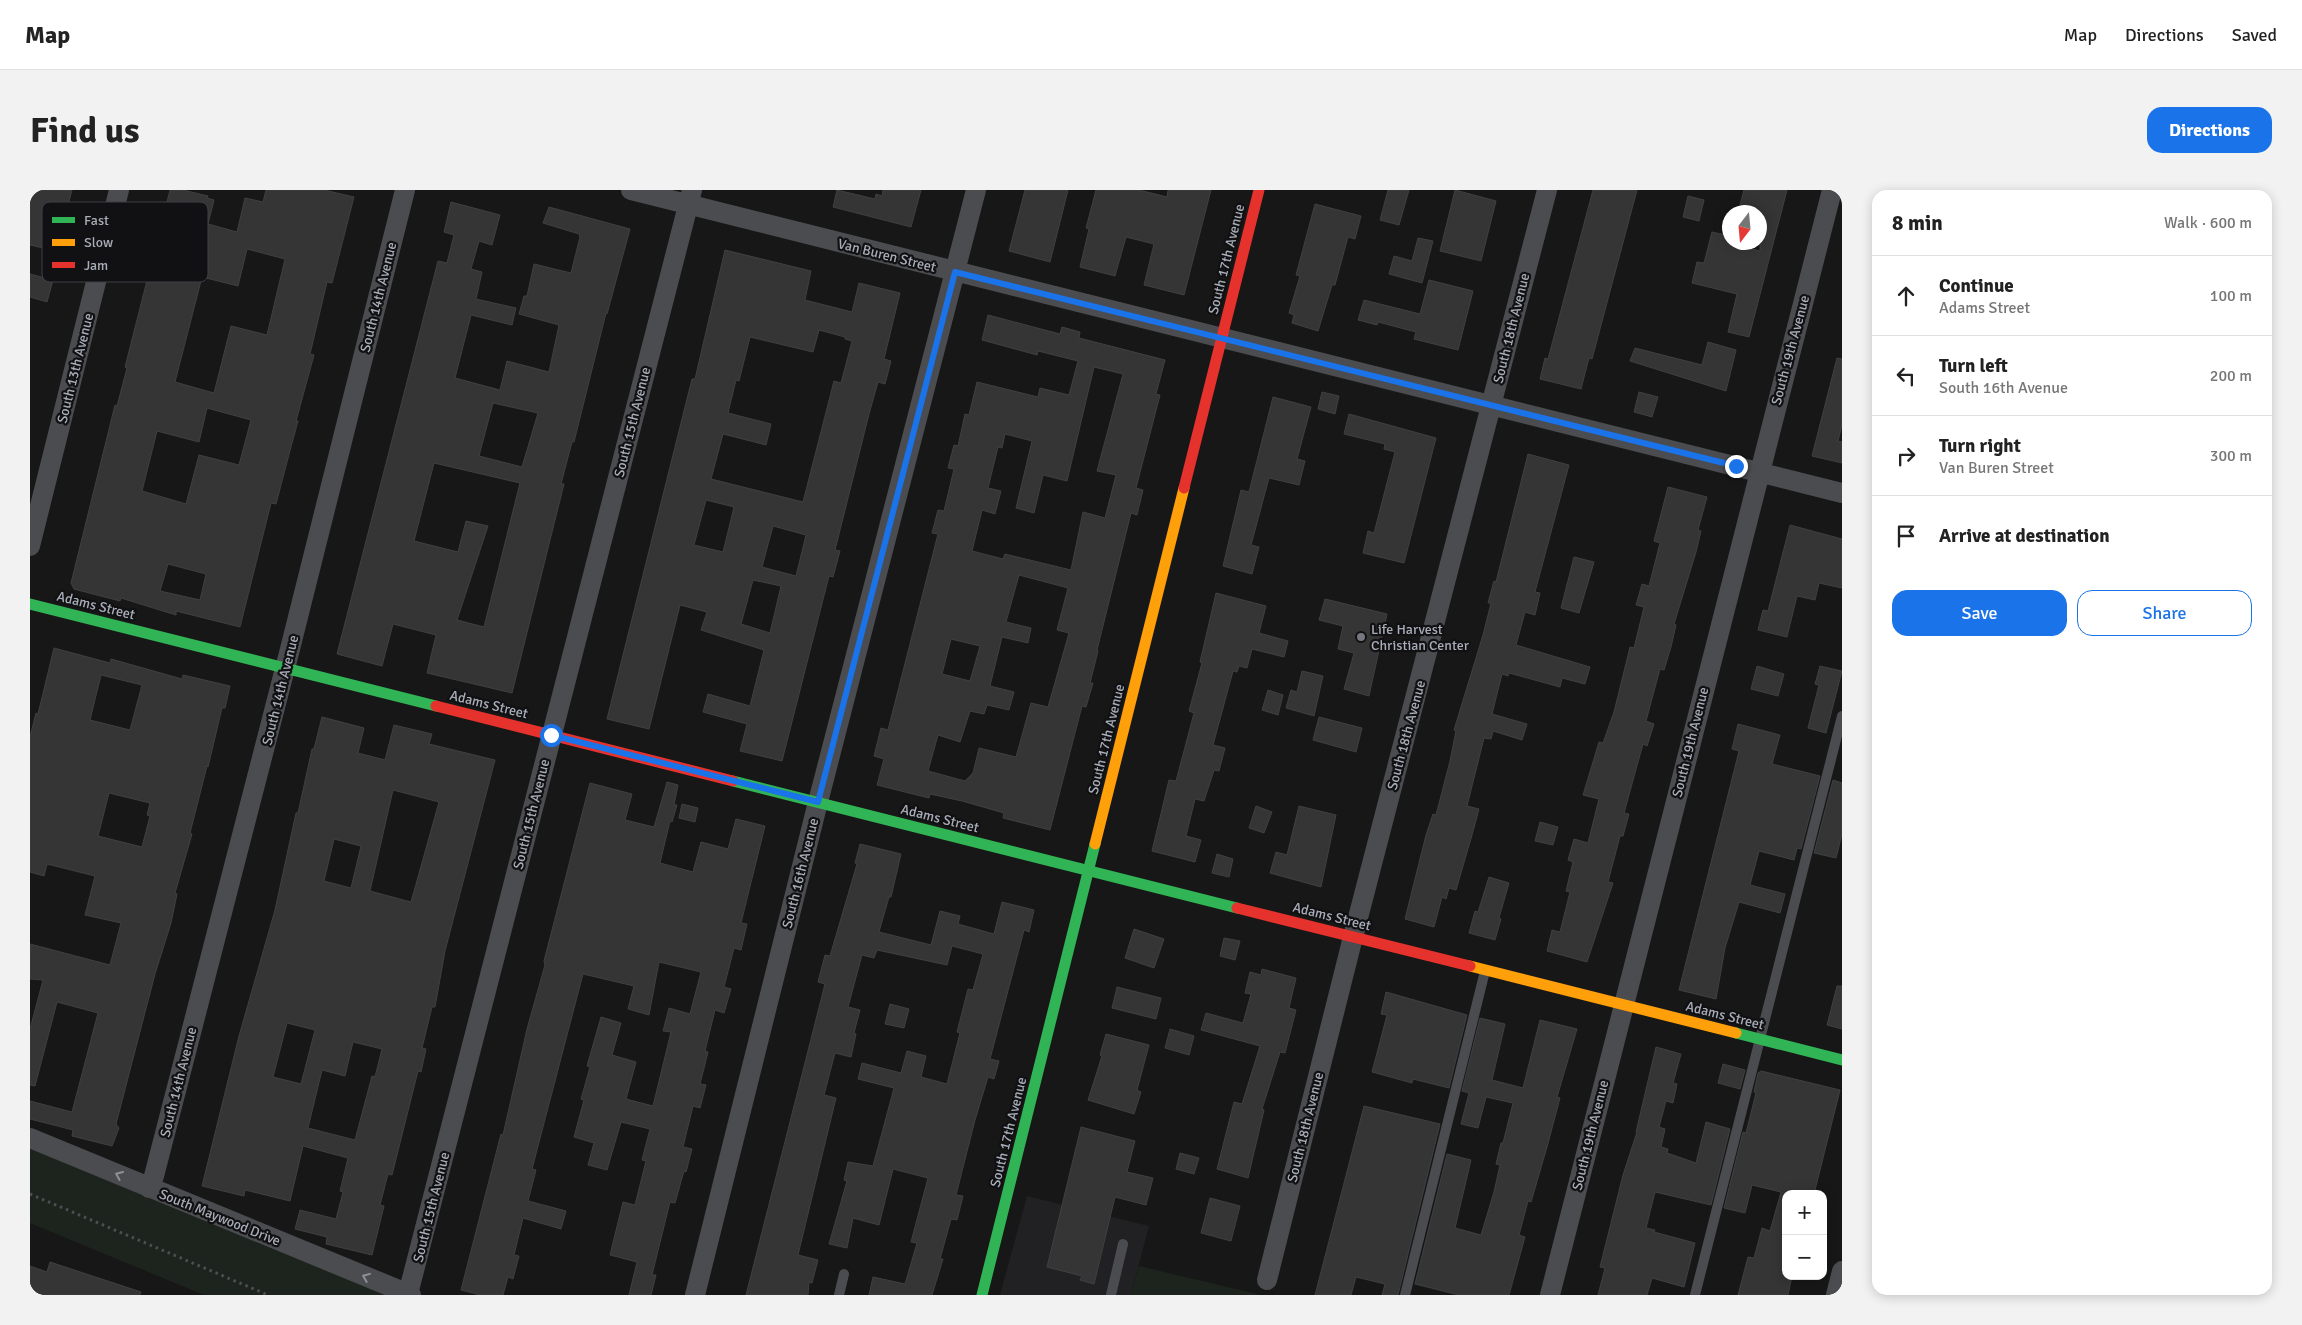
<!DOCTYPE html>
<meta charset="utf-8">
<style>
body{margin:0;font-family:Signika,sans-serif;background:#f2f2f2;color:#222}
.controls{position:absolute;right:15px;bottom:15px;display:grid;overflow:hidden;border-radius:10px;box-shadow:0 2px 12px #0003}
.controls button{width:45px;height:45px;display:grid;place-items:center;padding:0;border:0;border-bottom:1px solid #e0e0e0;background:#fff;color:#222;font:25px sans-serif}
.compass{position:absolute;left:1692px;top:15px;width:45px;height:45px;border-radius:50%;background:#fff;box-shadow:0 2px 12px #0003;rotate:196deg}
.stop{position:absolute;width:15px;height:15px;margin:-11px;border:4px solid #1a73e8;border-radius:50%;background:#fff}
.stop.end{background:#1a73e8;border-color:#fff;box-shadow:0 1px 5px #0008}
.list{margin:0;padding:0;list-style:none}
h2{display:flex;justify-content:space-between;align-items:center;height:65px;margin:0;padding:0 20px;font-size:21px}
h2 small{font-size:16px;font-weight:400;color:#767676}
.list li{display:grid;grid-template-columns:32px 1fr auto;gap:15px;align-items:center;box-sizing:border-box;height:80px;padding:0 20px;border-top:1px solid #e0e0e0}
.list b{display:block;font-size:19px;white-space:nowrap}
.list p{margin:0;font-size:16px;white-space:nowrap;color:#767676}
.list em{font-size:16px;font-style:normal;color:#767676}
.actions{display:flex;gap:10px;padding:15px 20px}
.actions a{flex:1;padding:11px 0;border:1px solid #1a73e8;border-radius:15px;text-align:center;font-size:18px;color:#1a73e8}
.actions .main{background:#1a73e8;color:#fff}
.icon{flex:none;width:28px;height:28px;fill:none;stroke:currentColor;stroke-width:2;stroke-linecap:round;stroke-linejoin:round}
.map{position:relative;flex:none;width:1812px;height:1105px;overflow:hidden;border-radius:15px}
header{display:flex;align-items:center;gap:30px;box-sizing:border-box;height:70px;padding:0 25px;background:#fff;border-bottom:1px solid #e0e0e0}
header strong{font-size:24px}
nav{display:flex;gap:28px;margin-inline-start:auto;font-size:18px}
.intro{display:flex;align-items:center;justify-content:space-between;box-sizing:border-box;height:120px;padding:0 30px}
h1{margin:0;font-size:35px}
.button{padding:12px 22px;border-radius:15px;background:#1a73e8;color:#fff;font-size:18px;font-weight:700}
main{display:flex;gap:30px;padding:0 30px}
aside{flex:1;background:#fff;border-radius:15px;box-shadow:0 2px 12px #0003}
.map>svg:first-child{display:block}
.built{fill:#212123}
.green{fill:#1d241e}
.building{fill:#353536;stroke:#3f4043;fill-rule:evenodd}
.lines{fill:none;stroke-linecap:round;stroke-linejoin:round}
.path{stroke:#4d4e52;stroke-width:3;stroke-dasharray:2.5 4;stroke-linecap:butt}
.lane{stroke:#4b4c50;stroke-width:10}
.street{stroke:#4b4c50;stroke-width:20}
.fast{stroke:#30b455;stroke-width:11}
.slow{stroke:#ff9f0a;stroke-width:11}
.jam{stroke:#e5322d;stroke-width:11}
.oneway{stroke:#8c9099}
.route{stroke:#1a73e8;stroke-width:6}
.poi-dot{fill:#757880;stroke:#111113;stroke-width:2}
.labels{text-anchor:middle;stroke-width:4.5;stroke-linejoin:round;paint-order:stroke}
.street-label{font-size:14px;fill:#a8adb8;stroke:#111113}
.poi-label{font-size:14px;fill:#a8adb8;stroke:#111113;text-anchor:start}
.key{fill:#111113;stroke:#3e4045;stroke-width:1}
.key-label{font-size:14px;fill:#a8adb8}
</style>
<header>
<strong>Map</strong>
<nav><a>Map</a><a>Directions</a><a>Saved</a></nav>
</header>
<div class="intro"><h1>Find us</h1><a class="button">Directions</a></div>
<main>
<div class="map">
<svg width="1812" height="1105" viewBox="0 0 1812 1105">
<rect width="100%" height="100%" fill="#171717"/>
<path class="built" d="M997,1006L1119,1036L1101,1105H970Z"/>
<path class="green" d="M0,958L356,1105H174L0,1033Z
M1109,1076L1231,1105H1101Z"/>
<path class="building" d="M0,0H42L26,61L0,55Z
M140,0H153L178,6L177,8L184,10L178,34L207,42L215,8L233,12L236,0H294L324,7L302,93L297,92L280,164L284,165L266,231H268L262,253L246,314L241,313L210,437L146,421V425L91,408L90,411L44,399L41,393L85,215L87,216L97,178L95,177ZM217,59L255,69L237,145L201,136L184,203L145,192L172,87L208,96ZM177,218L221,230L209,275L169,265L156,314L112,301L127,241L169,252ZM138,374L176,384L170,410L130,401Z
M807,0L845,9L846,4L852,6L853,0H891L881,37L803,17Z
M995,0H1038L1020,72L979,61Z
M1066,0H1109L1137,7L1138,0H1181L1154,105L1114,95L1124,54L1096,47L1085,86L1050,77L1059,39L1056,38Z
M1358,0H1379L1369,35L1350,30Z
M1425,0L1466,11L1451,71L1410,61Z
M1563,0H1607L1562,169L1559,168L1551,199L1510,189L1515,168L1518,169Z
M1714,0H1757L1719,147L1698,142L1707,104L1662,93L1667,72L1674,73L1682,42L1700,46V53L1730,61V22H1708Z
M1658,6L1674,10L1669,31L1653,27Z
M421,12L470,25L462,55L449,51L441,79L452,82L446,109L486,118L482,135L441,125L425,188L470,200L477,171L519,182L529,135L489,124L494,106H497L504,74L541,83L550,47L549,44L513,33L519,17L600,39L577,124L576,123L544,252H542L531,294H534L526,326L482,503L397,483L406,445L363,434L352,476L307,464L408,71L417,73L424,45L414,42ZM463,213L508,223L492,277L449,266ZM404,273L490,293L454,437L427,430L458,336L436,331L428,362L384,351Z
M1285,14L1331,26L1325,49L1318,47L1305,95H1302L1288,141L1262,133L1264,125L1259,123L1270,86L1266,85Z
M1388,48L1403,51L1392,93L1359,84L1364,66L1382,71Z
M695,60L781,81L775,110L822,122L829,93L870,103L854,169L861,171L855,194L848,192L839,224L805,360L810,361L803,387L799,386L752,571L710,561L717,534L673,522L678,504L720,516L734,460L671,440L677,422L650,415L619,539L577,529L662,189H665ZM789,140L815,147V149L822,151L811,193L804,191L773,312L681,289L693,244L736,255L741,234L698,223L706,190L709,191L720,147L783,162ZM676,310L704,317L693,362L664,355ZM743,336L776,345L766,386L732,377ZM723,390L751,396L740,443L711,434Z
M0,84L23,90L17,112L0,107Z
M1399,90L1443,101L1428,160L1384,149L1386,142L1348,132L1347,135L1328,130L1334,110L1390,124Z
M958,125L1030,144L1032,137L1050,142L1049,148L1135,170L1126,204L1130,205L1106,298L1113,300L1107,325L1101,323L1067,460L1068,461L1060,493H1063L1056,517L1052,516L1020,640L973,628L974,623L932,611L900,604L899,608L847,595L854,569L844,566L851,538L858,540L908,344L902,343L908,320L914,321L924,279L918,278L924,255L928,256L935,224L939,225L947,192L1008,207L1010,198L1039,205L1048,171L1008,161L1007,165L952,150ZM1064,177L1093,184L1067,281L1086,285L1075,328L1053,322L1041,380L975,364L973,369L942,361L952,320L965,324L971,301L958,298L968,257L972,258L975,244L1002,251L986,318L1004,323L1013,285L1037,291ZM989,385L1038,398L1027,440L1039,443L1018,517L1001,513L986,567L949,558L943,583L935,591L898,581L908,545L930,552L940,521L954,524L957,515L979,520L984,502L960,496L972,447L998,453L1001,438L976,432ZM921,449L950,456L940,491L912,484Z
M1678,152L1706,160L1696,201L1600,171L1605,158L1672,175Z
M1807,168L1812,169V235L1808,251L1812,252V273L1782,266Z
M1292,202L1309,206L1305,224L1288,219Z
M1609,202L1628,207L1622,227L1604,222Z
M1243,207L1281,217L1267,269L1275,271L1269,295L1239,288L1221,355L1229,357L1222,384L1193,376L1211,300L1219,302Z
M1319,224L1406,248L1374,373L1333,363L1338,341L1344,343L1365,262L1354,259L1355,254L1314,244Z
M1498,264L1539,275L1505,402L1510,403L1505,425L1495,422L1486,455L1560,477L1555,494L1532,488L1530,497L1479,483L1478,486L1472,484L1462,524L1497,534L1492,550L1463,541L1461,549L1454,548L1437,616L1449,619L1442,645L1426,700L1419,698L1416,709L1412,707L1404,737L1375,729L1396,645L1403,624L1406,625L1420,571L1426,541L1424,540L1453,445L1461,413H1458L1464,391L1466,392Z
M1638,297L1677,307L1668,340L1671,341L1666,362L1644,434L1646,435L1641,457L1634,480L1630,479L1616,531L1624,534L1617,556L1613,554L1594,623L1599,624L1593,646H1590L1578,692L1583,693L1557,772L1517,761L1522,740L1530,742L1540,702L1536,701L1543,672L1538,670L1544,649L1558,653L1569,609L1553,605L1569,552L1573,553L1584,522L1600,457L1604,458L1614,417L1606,415L1612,394L1619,396L1630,353L1624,351Z
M1760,335L1812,349V398L1789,393L1785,410L1767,406L1757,447L1728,440L1733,420L1738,421Z
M1544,367L1564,372L1549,423L1531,418Z
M1186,403L1236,416L1229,443L1258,451L1254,467L1222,459L1217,478L1209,476L1207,482L1203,481L1183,555L1195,558L1189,581L1184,580L1174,611L1165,609L1156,646L1171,650L1165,672L1122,661L1139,590L1146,591L1164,523L1159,521L1172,473L1170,472Z
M1295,409L1357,424L1339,506L1314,499L1324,463L1308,459L1313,436L1289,430Z
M24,458L80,473L81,469L152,489L153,485L200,496L195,518H192L178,577L177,576L160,643L162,644L145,703L147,704L141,733L125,784L86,934L89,938L82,956L42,946L43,940L0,929V911L42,922L68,823L27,812L5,896L0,895V839L13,790L0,789V754L80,775L91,733L55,725L65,686L17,674L14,686L0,682V547L6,523L8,524ZM71,485L112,495L100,540L60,530ZM79,603L120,613L117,625L120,626L112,657L68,646Z
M1727,476L1754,484L1748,506L1721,499Z
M1790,476L1812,481L1796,543L1778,538L1789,495L1785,494Z
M1272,481L1293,486L1284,526L1256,518L1261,500L1267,502Z
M1238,500L1253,505L1248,525L1232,520Z
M292,527L334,538L328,563L355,570L364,535L402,544L399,554L465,570L415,761L405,817H402L392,858L396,859L391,882L388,881L362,985L358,984L350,1015L354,1016L342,1065L296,1054L297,1047L265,1039L270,1020L306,1029L313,1002L310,1001L318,968L273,956L260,1011L215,1000L214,1006L172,996L209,846L245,720L266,623H268L282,559H284ZM363,600L409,612L381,712L340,701ZM304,649L331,656L321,698L294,691ZM257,833L285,840L271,894L243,887ZM323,852L352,859L345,887L342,886L325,950L278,938L292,880L315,886Z
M1289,527L1332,538L1326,562L1283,550Z
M1708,534L1750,545L1742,574L1790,586L1771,659L1767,658L1764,670L1729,661L1720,695L1755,704L1750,723L1709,712L1695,758L1686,809L1649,800L1709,561L1702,559Z
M1803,590L1812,593V644L1806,668L1784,663Z
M637,592L648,595L644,615H647L642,632L640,631L630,673L663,682L671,652L698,659L706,629L735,636L711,733L717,734L711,760L704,758L694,797L701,799L694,823L685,820L675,861L678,862L670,894L676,895L670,918L663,916L653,957L662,959L656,982L654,981L645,1013L640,1012L622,1085H626L621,1105H599L607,1072L580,1065L593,1012L605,1015L616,971L612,970L620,939L591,932L577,980L558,975L564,953L544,947L554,910L551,909L560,877L557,876L571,827L591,833L582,865L606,872L596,909L623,916L641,842L633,841L639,818L660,824L671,782L629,772L619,825L598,819L604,796L553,784L502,979L506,980L498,1011L536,1021L531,1039L493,1028L484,1065L489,1066L483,1089L478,1087L473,1105H450L431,1100L471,944L473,945L497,839L515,775L514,771L560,593L602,604L595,630L624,637Z
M652,614L668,618L665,632L649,628Z
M1226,616L1242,622L1234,643L1219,638Z
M1269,616L1306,625L1291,697L1240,683L1246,662L1257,665Z
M1510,632L1528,637L1523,655L1505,651Z
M830,654L871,664L861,707H859L849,742L901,755L910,721L930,726L928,734L964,744L972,712L1004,720L999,742L994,740L960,869L969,871L964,889L958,887L945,930L926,1005L933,1006L927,1030L921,1029L910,1069H913L902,1105H839L843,1087L875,1094L887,1053L881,1052L898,988L863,979L849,1035L823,1028L817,1058L799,1054L817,991L814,990L818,972L843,976L864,898L828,889L832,873L871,883L877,861L896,866L891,887L917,894L930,843L927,842L938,799L943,800L953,764L922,756L917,775L847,760L844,768L832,765L818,817L830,820L824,843L826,844L821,867L805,863L794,905L806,908L768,1065L788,1070L782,1093L779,1092L778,1105H716L795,794L788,792L795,765L800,766L827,674L825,673Z
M1187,664L1203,669L1199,687L1182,683Z
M1459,687L1479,693L1469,728L1471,729L1465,750L1439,743L1445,721L1448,722Z
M1104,739L1134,749L1124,778L1095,768Z
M1194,748L1210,751L1205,770L1190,766Z
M1232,779L1266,788L1259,818L1266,820L1255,863L1250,862L1232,919L1234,920L1218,988L1187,979L1204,912L1212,914L1230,856L1171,840L1176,823L1213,833L1221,804L1215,803L1220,782L1231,785Z
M1807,796H1812V839L1797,835Z
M1087,797L1131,808L1126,829L1082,818Z
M1356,802L1437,825L1419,898L1383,889L1382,893L1342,882L1357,825L1351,824Z
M860,814L879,819L874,838L855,834Z
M1450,828L1475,834L1462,890L1493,898L1510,830L1547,839L1527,907L1530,908L1517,957L1501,1012L1498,1011L1489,1045L1495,1047L1479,1105H1429L1385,1094L1417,964L1441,970L1425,1038L1451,1045L1464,1002L1470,975L1466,974L1471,953H1473L1483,913L1456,907L1448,938L1431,934L1439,903L1432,901Z
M1140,839L1164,846L1159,865L1135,858Z
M1076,844L1119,855L1107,900L1111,902L1104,924L1058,910L1072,866L1070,865Z
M1626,857L1651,864L1643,893L1647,894L1643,913L1636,911L1629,937L1635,939L1631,957L1638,959L1637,963L1666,973L1676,932L1700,939L1681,1015L1625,1002L1616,1038L1625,1040L1624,1042L1665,1053L1654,1097L1622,1088L1617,1105H1568L1575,1078L1570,1077L1593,985L1607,942H1606Z
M1693,874L1715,880L1710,899L1688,893Z
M1731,881L1810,900L1784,1004L1756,1003V1086H1762L1758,1105H1708L1718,1067L1724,1068L1732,1038L1740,1041L1751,1002L1722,995L1715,1023L1694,1018L1713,942L1716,943L1726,903L1724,902L1728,883Z
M1334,916L1410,934L1368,1105H1352L1355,1094L1326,1087L1321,1105H1285Z
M1051,937L1105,951L1097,982L1123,988L1116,1015L1085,1007L1064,1094L1050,1090L1052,1086L1017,1077Z
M1150,963L1169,968L1164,984L1146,979Z
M1180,1008L1210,1016L1201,1051L1171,1043Z
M20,1072L111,1102L110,1105H11L0,1101V1076L17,1082Z"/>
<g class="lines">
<path class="path" d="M0,1004L238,1105"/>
<path class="lane" d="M809,1105L814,1084
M1081,1105L1093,1054
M1375,1105L1455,781
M1665,1105L1812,526"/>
<path class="street" d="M601,0L1812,303
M0,356L89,0
M0,948L381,1105
M119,998L124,986L259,463L375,0
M1237,1090L1323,747L1517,0
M378,1104L662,0
M665,1105L788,612L946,0
M1520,1105L1802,0
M1806,1105L1812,1081"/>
<path class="fast" d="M0,414L406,516
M703,591L1207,718
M1706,843L1812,870
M952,1105L1065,654"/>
<path class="slow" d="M1065,654L1154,298
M1440,776L1706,843"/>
<path class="jam" d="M1154,298L1229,0
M406,516L703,591
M1207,718L1440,776"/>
</g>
<defs><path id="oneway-chevron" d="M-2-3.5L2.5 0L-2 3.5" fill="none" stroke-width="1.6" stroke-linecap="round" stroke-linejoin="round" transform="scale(1.25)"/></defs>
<g class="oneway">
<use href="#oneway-chevron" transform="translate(89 985) rotate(-157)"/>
<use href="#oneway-chevron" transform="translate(336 1087) rotate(-158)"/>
</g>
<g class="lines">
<path class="route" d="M521,545L788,612L925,82L1706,276"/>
</g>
<circle class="poi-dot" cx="1331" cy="447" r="5"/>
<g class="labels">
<g class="street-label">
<text transform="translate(857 65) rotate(14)" y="5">Van Buren Street</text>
<text transform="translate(1196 69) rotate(-76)" y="5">South 17th Avenue</text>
<text transform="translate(348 107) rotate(-76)" y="5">South 14th Avenue</text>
<text transform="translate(1481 138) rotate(-76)" y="5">South 18th Avenue</text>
<text transform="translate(1760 160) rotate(-75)" y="5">South 19th Avenue</text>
<text transform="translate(45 178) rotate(-76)" y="5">South 13th Avenue</text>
<text transform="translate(602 232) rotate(-76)" y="5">South 15th Avenue</text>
<text transform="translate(66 415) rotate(14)" y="5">Adams Street</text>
<text transform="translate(250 500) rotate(-76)" y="5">South 14th Avenue</text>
<text transform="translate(459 514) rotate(14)" y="5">Adams Street</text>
<text transform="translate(1376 545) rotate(-75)" y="5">South 18th Avenue</text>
<text transform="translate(1076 549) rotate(-76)" y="5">South 17th Avenue</text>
<text transform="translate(1660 552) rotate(-76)" y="5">South 19th Avenue</text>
<text transform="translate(501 624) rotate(-76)" y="5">South 15th Avenue</text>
<text transform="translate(910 628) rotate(14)" y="5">Adams Street</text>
<text transform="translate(770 683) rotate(-76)" y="5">South 16th Avenue</text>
<text transform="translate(1302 726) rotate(14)" y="5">Adams Street</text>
<text transform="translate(1695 825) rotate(14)" y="5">Adams Street</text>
<text transform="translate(148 892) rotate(-76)" y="5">South 14th Avenue</text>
<text transform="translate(1275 937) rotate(-76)" y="5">South 18th Avenue</text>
<text transform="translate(978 942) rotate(-76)" y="5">South 17th Avenue</text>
<text transform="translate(1560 945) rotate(-76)" y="5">South 19th Avenue</text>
<text transform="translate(401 1017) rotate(-76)" y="5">South 15th Avenue</text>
<text transform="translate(190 1027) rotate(22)" y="5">South Maywood Drive</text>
</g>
<g class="poi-label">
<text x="1341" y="444">Life Harvest<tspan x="1341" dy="16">Christian Center</tspan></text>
</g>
</g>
<rect x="12" y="12" width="166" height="80" rx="8" class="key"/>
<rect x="22" y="27" width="23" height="6" fill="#30b455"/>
<rect x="22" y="49" width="23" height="7" fill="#ff9f0a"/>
<rect x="22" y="72" width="23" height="6" fill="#e5322d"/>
<g class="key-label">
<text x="54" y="35">Fast</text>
<text x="54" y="57">Slow</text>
<text x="54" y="80">Jam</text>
</g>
</svg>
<div class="controls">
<button>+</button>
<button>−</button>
</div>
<svg class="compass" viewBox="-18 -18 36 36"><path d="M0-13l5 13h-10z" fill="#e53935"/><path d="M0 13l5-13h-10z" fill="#767676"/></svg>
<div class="stop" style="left:521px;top:545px"></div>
<div class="stop end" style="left:1706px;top:276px"></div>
</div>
<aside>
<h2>8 min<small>Walk · 600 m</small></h2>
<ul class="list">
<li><svg class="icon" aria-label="ahead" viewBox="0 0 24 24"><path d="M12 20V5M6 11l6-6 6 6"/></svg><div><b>Continue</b><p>Adams Street</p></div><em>100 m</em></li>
<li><svg class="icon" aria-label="left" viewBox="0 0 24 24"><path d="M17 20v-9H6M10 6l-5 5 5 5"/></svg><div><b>Turn left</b><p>South 16th Avenue</p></div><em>200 m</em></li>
<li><svg class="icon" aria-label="right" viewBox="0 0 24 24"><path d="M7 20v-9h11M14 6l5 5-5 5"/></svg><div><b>Turn right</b><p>Van Buren Street</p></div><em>300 m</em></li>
<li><svg class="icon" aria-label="arrive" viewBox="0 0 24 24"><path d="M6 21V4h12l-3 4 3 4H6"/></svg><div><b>Arrive at destination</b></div></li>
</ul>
<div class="actions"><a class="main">Save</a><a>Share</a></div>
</aside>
</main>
